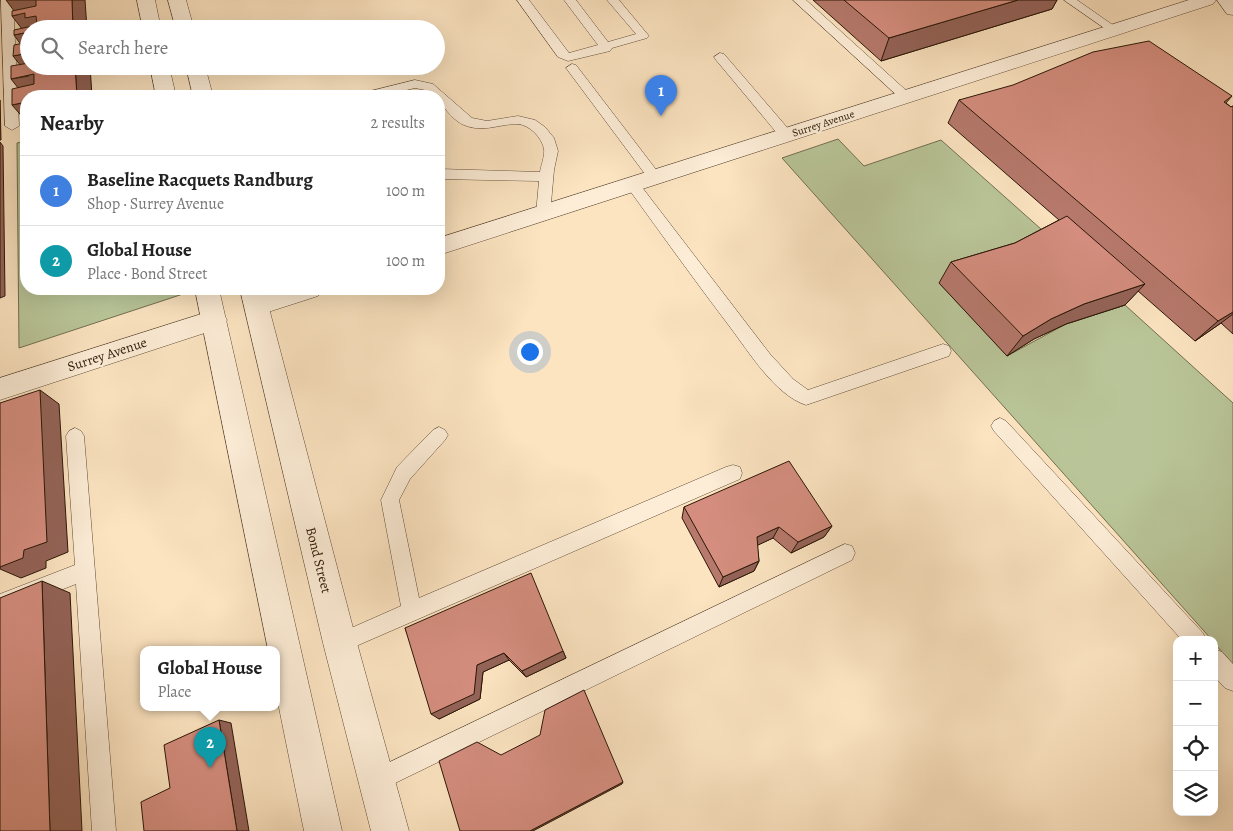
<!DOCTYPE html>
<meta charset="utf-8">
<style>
body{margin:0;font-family:Alegreya,serif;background:#f6f6f6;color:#222}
.controls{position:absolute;right:15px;bottom:15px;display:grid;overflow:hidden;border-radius:10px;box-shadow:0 5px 20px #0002}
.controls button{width:45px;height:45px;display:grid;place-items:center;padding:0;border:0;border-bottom:1px solid #e0e0e0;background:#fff;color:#222;font:25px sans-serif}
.you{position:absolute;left:529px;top:351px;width:18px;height:18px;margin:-12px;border:4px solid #fff;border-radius:50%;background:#1a73e8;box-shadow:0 0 0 8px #1a73e833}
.badge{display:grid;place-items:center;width:32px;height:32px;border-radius:50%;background:#8f2418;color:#fff;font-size:16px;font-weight:700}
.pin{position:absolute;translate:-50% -41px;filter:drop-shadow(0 1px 2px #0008)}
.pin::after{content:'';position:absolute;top:26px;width:18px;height:15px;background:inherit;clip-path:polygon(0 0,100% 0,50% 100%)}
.popup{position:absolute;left:140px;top:646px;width:140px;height:65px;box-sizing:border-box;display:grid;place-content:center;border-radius:10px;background:#fff;filter:drop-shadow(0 1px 4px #0005);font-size:16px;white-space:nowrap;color:#767676}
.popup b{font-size:19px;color:#222}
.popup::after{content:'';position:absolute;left:50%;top:100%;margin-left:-10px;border:10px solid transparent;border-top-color:#fff}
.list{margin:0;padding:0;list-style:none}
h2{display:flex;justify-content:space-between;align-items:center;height:65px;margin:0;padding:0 20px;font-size:21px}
h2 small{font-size:16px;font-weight:400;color:#767676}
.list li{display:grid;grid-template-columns:32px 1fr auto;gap:15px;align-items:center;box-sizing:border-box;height:70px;padding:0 20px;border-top:1px solid #e0e0e0}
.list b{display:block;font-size:19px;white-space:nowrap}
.list p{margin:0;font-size:16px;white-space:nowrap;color:#767676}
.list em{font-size:16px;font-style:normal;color:#767676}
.icon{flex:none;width:28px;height:28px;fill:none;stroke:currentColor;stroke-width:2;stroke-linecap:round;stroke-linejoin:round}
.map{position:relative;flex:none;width:1233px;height:831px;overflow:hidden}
.search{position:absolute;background:#fff;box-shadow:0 5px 20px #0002;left:20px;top:20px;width:425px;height:55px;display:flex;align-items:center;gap:12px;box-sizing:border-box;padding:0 18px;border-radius:28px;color:#767676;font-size:19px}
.panel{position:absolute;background:#fff;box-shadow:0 5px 20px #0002;left:20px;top:90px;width:425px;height:205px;border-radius:20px}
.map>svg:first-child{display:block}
.green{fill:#b9c598;stroke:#726e50}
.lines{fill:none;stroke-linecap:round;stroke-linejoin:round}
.service-casing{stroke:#5f4a36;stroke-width:1}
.minor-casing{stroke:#5f4a36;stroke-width:1}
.tertiary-casing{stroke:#5f4a36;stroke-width:1}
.service{fill:#fdedd7;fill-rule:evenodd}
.minor{fill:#fdedd7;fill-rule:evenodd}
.tertiary{fill:#fdedd7;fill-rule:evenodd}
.wall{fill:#b6796c;stroke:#2b1707}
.shaded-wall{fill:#946358;stroke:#2b1707}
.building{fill:#d48d7e;stroke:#2b1707}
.labels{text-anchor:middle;stroke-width:5;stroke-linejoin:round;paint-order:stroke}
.far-street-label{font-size:11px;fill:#2b1707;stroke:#fdedd7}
.street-label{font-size:14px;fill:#2b1707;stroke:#fdedd7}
</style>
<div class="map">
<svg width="1233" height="831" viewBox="0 0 1233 831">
<rect width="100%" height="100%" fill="#fce4c1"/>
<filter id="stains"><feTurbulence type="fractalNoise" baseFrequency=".004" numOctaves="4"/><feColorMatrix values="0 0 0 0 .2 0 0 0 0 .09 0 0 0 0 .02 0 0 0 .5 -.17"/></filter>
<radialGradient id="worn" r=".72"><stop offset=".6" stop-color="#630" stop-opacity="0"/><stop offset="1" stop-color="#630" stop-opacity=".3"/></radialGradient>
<path class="green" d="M838,139L864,166L941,140L1051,238L939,283L1007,356L1066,324L1125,305L1233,403V664L1214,643V640H1212L782,158Z
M26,141V289H181L183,294L19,348L17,143Z"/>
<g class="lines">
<defs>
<path id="service" d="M1,0H13L19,126L12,130L5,126Z
M517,0H529L569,53L598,45L564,0H576L608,42L636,34L607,0H619L649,36L647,38L612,48L610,51L568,61L558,57Z
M793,0H806L909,93L911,96L909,99H901Z
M1064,0H1077L1120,30L1118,32H1110Z
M720,53L724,54L791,132L793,135L791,138H781L716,60L714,57Z
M572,64L576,65L661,176L663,179L661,182H651L566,68Z
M415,80L433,84L472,118L487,121L518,116L535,120L545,127L554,138L558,151L554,170L550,214L548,218H538L536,214L539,181L439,179V169L540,172C541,165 545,156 544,149C542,138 530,125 518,124C499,124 483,133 464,125C454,121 446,110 439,101V96H434L425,90L415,88L381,96H361L363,93Z
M633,180L638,182L770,354L793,379L808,390L943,344L949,346L951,351L949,356L806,405C775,395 749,352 730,327C695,281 662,235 628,188L626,185L628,182Z
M1000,418L1006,421L1203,633L1206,640H1182L994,431L991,426L994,421Z
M439,427L445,430L448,435L445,440L410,479L399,500L419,598L726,467L733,465L740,467L742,473L740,479L347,650L340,654L333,650L329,643L333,636L401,606L381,500L397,467L433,430Z
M75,428L81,431L84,436L116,831H92L76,584L0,614V594L75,565L66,436L69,431Z
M845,544L852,546L855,553L852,560L385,788L377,792L369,788L365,780L369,772Z
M1214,649L1222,652L1233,664V691L1225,688L1214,676Z"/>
<path id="minor" d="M1189,0H1216L1213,4L439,255V238Z
M1217,0H1233V15L1227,14Z
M280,289H321L318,296L265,313L256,316L247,313L244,306L247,299Z
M214,310L223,313L227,320L223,327L0,400V378Z"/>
<path id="tertiary" d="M137,0H155L161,29H143Z
M168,0H186L194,29H176Z
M150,66H169L176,96H156Z
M186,66H205L213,96H193Z
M195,289H219L342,831H304L276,693V649H268Z
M240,289H264L357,643L409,831H371L323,643Z"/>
</defs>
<use href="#service" class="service-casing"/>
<use href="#minor" class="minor-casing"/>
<use href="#tertiary" class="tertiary-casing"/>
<use href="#service" class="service"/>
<use href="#minor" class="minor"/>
<use href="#tertiary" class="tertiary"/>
</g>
<path class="wall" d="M813,0H1057L1052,9L881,61Z
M1232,96L1226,103L1231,107L1233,106V334L1221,323L1195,341L1138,291L1125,305L1066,324L1034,339L1007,356L939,283L951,262L1015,243L1059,220L948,123L959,100Z
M684,507L832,526L824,537L791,553L773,538L757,545L759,561L754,571L719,587L682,518Z
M405,628L563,651L566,658L526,677L509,660L483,672L480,699L439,719Z"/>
<path class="shaded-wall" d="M6,0H41L46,29L29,38L12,16L17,15Z
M72,0H85L87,29H73Z
M1018,0H1057L1052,9L881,61L889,38Z
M24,33L29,39V66L51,96L26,98L11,79L29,76L13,56L27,53L14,35Z
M75,66H90L92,96H77Z
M0,100L1,140H0Z
M26,102V121L12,105Z
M0,142L3,146L5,296L0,298Z
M1145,284L1125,305L1066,324L1034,339L1007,356L1023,336L1051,319L1084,304Z
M1233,312V314L1221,323L1195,341L1218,321Z
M40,390L59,404L68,552L46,561V568L21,578L0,569V567L24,550Z
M832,526L824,537L791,553L798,542Z
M779,527L773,538L752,548L757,537Z
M759,561L754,571L719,587L723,577Z
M42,581L70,593L82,831H50Z
M563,651L566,658L526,677L522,671Z
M504,653L509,660L483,672L480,699L439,719L431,714L477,665Z
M219,720L231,723L249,831H237Z
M623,782L622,784L533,831H530Z"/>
<path class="building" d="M36,0H72L73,29H29V39L24,40V33L14,35V30L37,25L36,16L25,18V13L12,16V11L36,6Z
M844,0H1018L889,38Z
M1149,41L1232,96L1224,102L1231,107L1233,106V312L1218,321L959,100L1013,85L1093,52Z
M29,42V53L13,56L14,45Z
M29,63V66H75L77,96H26V102L12,105V89L34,84V74L11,79V66Z
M1067,216L1145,284L1084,304L1051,319L1023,336L951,262L1015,243Z
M40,390L47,542L24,550L23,558L0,567V403Z
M789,461L832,526L798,542L779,527L757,537L759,561L723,577L684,507Z
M531,573L563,651L522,671L504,653L477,665L474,694L431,714L405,628Z
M42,581L50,831H0V598Z
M584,690L623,782L530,831H460L439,761L477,742L501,755L540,735L545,710Z
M219,720L237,831H144L141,802L170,788L164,745Z"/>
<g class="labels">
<g class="far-street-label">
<text transform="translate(823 123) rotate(-18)" y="4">Surrey Avenue</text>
</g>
<g class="street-label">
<text transform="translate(107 354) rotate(-18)" y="5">Surrey Avenue</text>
<text transform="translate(319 560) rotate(76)" y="5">Bond Street</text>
</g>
</g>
<rect width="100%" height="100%" filter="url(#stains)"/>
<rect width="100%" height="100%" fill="url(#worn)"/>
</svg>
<div class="controls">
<button>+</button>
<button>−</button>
<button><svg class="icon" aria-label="locate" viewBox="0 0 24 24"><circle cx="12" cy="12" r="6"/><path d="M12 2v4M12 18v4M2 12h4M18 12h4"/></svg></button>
<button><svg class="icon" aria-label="layers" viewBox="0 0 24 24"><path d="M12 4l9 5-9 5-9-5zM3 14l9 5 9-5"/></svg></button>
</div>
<div class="you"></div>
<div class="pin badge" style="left:661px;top:116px;background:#3f7fe0">1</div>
<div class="pin badge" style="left:210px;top:768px;background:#0f9aa8">2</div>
<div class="popup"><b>Global House</b>Place</div>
<div class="search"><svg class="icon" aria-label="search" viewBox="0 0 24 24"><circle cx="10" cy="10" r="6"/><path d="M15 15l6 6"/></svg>Search here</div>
<section class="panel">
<h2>Nearby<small>2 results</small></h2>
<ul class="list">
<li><span class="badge" style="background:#3f7fe0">1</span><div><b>Baseline Racquets Randburg</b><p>Shop · Surrey Avenue</p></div><em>100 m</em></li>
<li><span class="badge" style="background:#0f9aa8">2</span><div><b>Global House</b><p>Place · Bond Street</p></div><em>100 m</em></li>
</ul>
</section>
</div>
